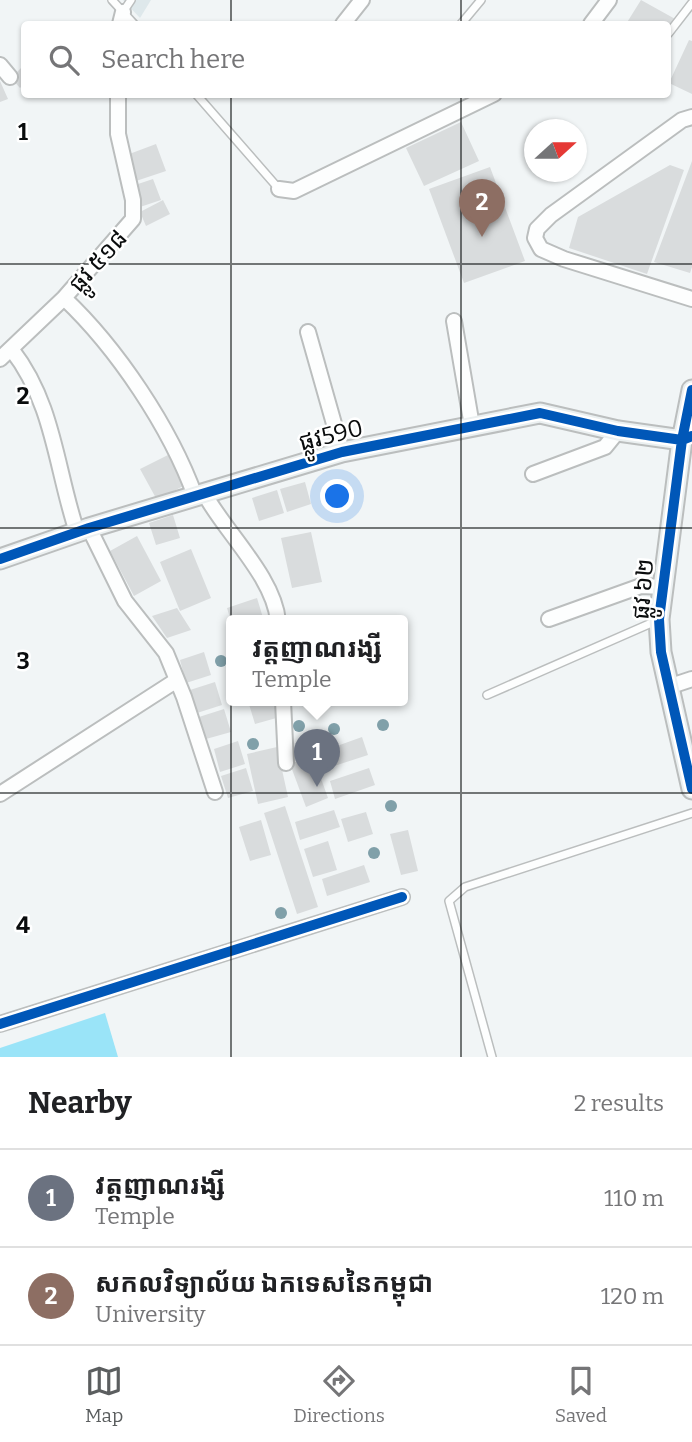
<!DOCTYPE html>
<meta charset="utf-8">
<style>
body{margin:0;font-family:Bitter,"Noto Sans Khmer",serif;background:#f2f2f2;color:#202124}
.compass{position:absolute;left:524px;top:119px;width:63px;height:63px;border-radius:50%;background:#fff;box-shadow:0 2px 5px #0004;rotate:69deg}
.you{position:absolute;left:338px;top:497px;width:24px;height:24px;margin:-18px;border:5px solid #fff;border-radius:50%;background:#1a73e8;box-shadow:0 0 0 10px #1a73e833}
.badge{display:grid;place-items:center;width:46px;height:46px;border-radius:50%;background:#5b5e5f;color:#fff;font-size:23px;font-weight:700}
.pin{position:absolute;translate:-50% -58px;filter:drop-shadow(0 2px 4px #0008)}
.pin::after{content:'';position:absolute;top:37px;width:24px;height:21px;background:inherit;clip-path:polygon(0 0,100% 0,50% 100%)}
.popup{position:absolute;left:226px;top:615px;width:182px;height:91px;box-sizing:border-box;display:grid;place-content:center;border-radius:7px;background:#fff;filter:drop-shadow(0 2px 5px #0005);font-size:23px;white-space:nowrap;color:#757577}
.popup b{font-size:26px;color:#202124}
.popup::after{content:'';position:absolute;left:50%;top:100%;margin-left:-14px;border:14px solid transparent;border-top-color:#fff}
.list{margin:0;padding:0;list-style:none}
h2{display:flex;justify-content:space-between;align-items:center;height:91px;margin:0;padding:0 28px;font-size:30px}
h2 small{font-size:23px;font-weight:400;color:#757577}
.list li{display:grid;grid-template-columns:46px 1fr auto;gap:21px;align-items:center;box-sizing:border-box;height:98px;padding:0 28px;border-top:2px solid #e0e0e0}
.list b{display:block;font-size:26px;white-space:nowrap}
.list p{margin:0;font-size:23px;white-space:nowrap;color:#757577}
.list em{font-size:23px;font-style:normal;color:#757577}
.icon{flex:none;width:38px;height:38px;fill:none;stroke:currentColor;stroke-width:2;stroke-linecap:round;stroke-linejoin:round}
.map{position:relative;flex:none;width:692px;height:1057px;overflow:hidden}
.search{position:absolute;background:#fff;box-shadow:0 2px 5px #0004;left:21px;right:21px;top:21px;height:77px;display:flex;align-items:center;gap:18px;box-sizing:border-box;padding:0 24px;border-radius:7px;color:#757577;font-size:26px}
.sheet{height:287px;background:#fff}
nav{display:flex;justify-content:space-around;align-items:center;box-sizing:border-box;height:98px;border-top:2px solid #e0e0e0;background:#fff;font-size:19px;color:#757577}
nav a{display:grid;justify-items:center;gap:4px}
nav .on{color:#5b5e5f}
.map>svg:first-child{display:block}
.built{fill:#dee8eb}
.green{fill:#9ae4f8}
.building{fill:#d9dcdd}
.lines{fill:none;stroke-linecap:round;stroke-linejoin:round}
.lane-casing{stroke:#bbbebe;stroke-width:10}
.street-casing{stroke:#bbbebe;stroke-width:18}
.secondary-casing{stroke:#bbbebe;stroke-width:23}
.lane{stroke:#fdfefe;stroke-width:7}
.street{stroke:#fdfefe;stroke-width:14}
.secondary{stroke:#ebf0f1;stroke-width:19}
.cycleway-casing{stroke:#fff;stroke-width:15}
.cycleway{stroke:#0057b8;stroke-width:10}
.tree{fill:#80a0a9}
.grid{fill:none;stroke:#0a0c0d;stroke-width:2;stroke-opacity:0.55}
.labels{text-anchor:middle;stroke-width:5;stroke-linejoin:round;paint-order:stroke}
.street-label{font-size:24px;fill:#0a0c0d;stroke:#fff}
.grid-label{font-size:23px;text-anchor:middle;font-weight:bold;fill:#0a0c0d;stroke:#fff;stroke-width:5;stroke-linejoin:round;paint-order:stroke}
</style>
<div class="map">
<svg width="692" height="1057" viewBox="0 0 692 1057">
<rect width="100%" height="100%" fill="#f1f5f6"/>
<path class="built" d="M123,0H151L140,18Z"/>
<path class="green" d="M105,1013L118,1057H0V1048Z"/>
<path class="building" d="M641,0L677,20L668,36V24H626Z
M689,40L692,41V94L669,83Z
M24,65V84L20,88L11,78Z
M0,81L8,99L0,102Z
M461,122L479,161L424,186L406,148Z
M156,144L166,171L133,182L124,156Z
M692,161V267L690,273L654,262Z
M670,165L684,170L647,274L569,248L578,217Z
M490,167L525,261L464,283L429,189Z
M153,179L161,200L140,207L132,186Z
M163,200L170,214L146,226L140,212Z
M168,455L185,485L157,500L140,469Z
M305,482L311,504L287,512L280,489Z
M277,490L284,513L259,521L252,498Z
M173,515L180,538L156,545L149,523Z
M311,532L322,582L292,588L281,538Z
M137,536L161,581L134,596L110,551Z
M191,549L211,598L180,611L160,562Z
M257,598L264,621H231L227,608Z
M177,608L191,630L167,638L152,616Z
M204,652L211,675L186,683L180,660Z
M215,682L222,705L197,713L190,690Z
M248,701H275L280,717L255,724Z
M224,709L231,732L206,739L199,717Z
M362,737L368,755L328,768L323,751Z
M238,741L245,764L220,772L214,749Z
M277,747L288,797L258,804L247,754Z
M313,756L328,798L306,807L290,764Z
M246,768L253,791L228,798L221,776Z
M369,768L375,785L335,799L330,781Z
M285,806L318,907L297,914L264,813Z
M334,810L340,827L300,840L295,822Z
M366,812L373,834L348,842L341,819Z
M261,820L271,855L250,861L239,827Z
M408,830L418,871L401,875L390,834Z
M328,841L337,870L313,877L304,849Z
M364,865L370,882L327,896L322,879Z"/>
<g class="lines">
<defs>
<path id="lane" d="M112,0L134,24
M123,12L131,0
M461,24L481,0
M668,34L692,3
M196,94L279,189
M487,695L656,621
M492,1057L449,901L465,887L692,813"/>
<path id="street" d="M120,24L123,12
M343,24L362,0
M591,24L609,0
M0,65L10,77
M692,117L682,120L551,215L537,229L535,238L541,249L564,259L692,299
M279,189L294,191L494,94
M64,298C117,348 170,427 195,496
M454,321L472,426
M308,332L342,452
M12,350C54,404 56,469 77,532
M0,359L64,298L133,219V200L118,134V94
M533,474L605,447L618,431
M204,493C225,532 274,577 278,621
M89,528L125,601L166,653L184,697L215,792
M549,619L641,586L663,587
M668,687L692,679
M283,701L286,763
M0,794L177,680
M0,1024L402,897"/>
<path id="secondary" d="M692,390L682,440L659,619L661,652L692,789
M0,559L89,528L342,452L540,413L618,431L682,440"/>
</defs>
<use href="#lane" class="lane-casing"/>
<use href="#street" class="street-casing"/>
<use href="#secondary" class="secondary-casing"/>
<use href="#lane" class="lane"/>
<use href="#street" class="street"/>
<use href="#secondary" class="secondary"/>
<defs>
<path id="cycleway" d="M692,390L682,440L659,619L661,652L692,789
M0,559L89,528L342,452L540,413L618,431L682,440L692,436
M0,1024L402,897"/>
</defs>
<use href="#cycleway" class="cycleway-casing"/>
<use href="#cycleway" class="cycleway"/>
</g>
<g class="tree">
<circle cx="221" cy="661" r="6"/>
<circle cx="383" cy="725" r="6"/>
<circle cx="299" cy="726" r="6"/>
<circle cx="334" cy="729" r="6"/>
<circle cx="253" cy="744" r="6"/>
<circle cx="391" cy="806" r="6"/>
<circle cx="374" cy="853" r="6"/>
<circle cx="281" cy="913" r="6"/>
</g>
<path class="grid" d="M231,0V24M461,0V24M231,94V1057M461,94V1057M0,264H692M0,528H692M0,793H692"/>
<g class="labels">
<g class="street-label">
<text transform="translate(98 261) rotate(-48)" y="8">ផ្លូវ ៥១៨</text>
<text transform="translate(331 435) rotate(-14)" y="8">ផ្លូវ590</text>
<text transform="translate(643 589) rotate(-85)" y="8">ផ្លូវ ៦២</text>
</g>
</g>
<g class="grid-label">
<text x="23" y="140">1</text>
<text x="23" y="404">2</text>
<text x="23" y="669">3</text>
<text x="23" y="933">4</text>
</g>
</svg>
<svg class="compass" viewBox="-18 -18 36 36"><path d="M0-13l5 13h-10z" fill="#e53935"/><path d="M0 13l5-13h-10z" fill="#757577"/></svg>
<div class="you"></div>
<div class="pin badge" style="left:317px;top:787px;background:#6b7280">1</div>
<div class="popup"><b>វត្តញាណរង្សី</b>Temple</div>
<div class="pin badge" style="left:482px;top:237px;background:#8d6e63">2</div>
<div class="search"><svg class="icon" aria-label="search" viewBox="0 0 24 24"><circle cx="10" cy="10" r="6"/><path d="M15 15l6 6"/></svg>Search here</div>
</div>
<section class="sheet">
<h2>Nearby<small>2 results</small></h2>
<ul class="list">
<li><span class="badge" style="background:#6b7280">1</span><div><b>វត្តញាណរង្សី</b><p>Temple</p></div><em>110 m</em></li>
<li><span class="badge" style="background:#8d6e63">2</span><div><b>សកលវិទ្យាល័យ ឯកទេសនៃកម្ពុជា</b><p>University</p></div><em>120 m</em></li>
</ul>
</section>
<nav>
<a class="on"><svg class="icon" aria-label="map" viewBox="0 0 24 24"><path d="M3 6l6-2 6 2 6-2v14l-6 2-6-2-6 2zM9 4v14M15 6v14"/></svg>Map</a>
<a><svg class="icon" aria-label="directions" viewBox="0 0 24 24"><path d="M12 3l9 9-9 9-9-9zM9 14v-3h6M13 9l2 2-2 2"/></svg>Directions</a>
<a><svg class="icon" aria-label="saved" viewBox="0 0 24 24"><path d="M7 4h10v16l-5-4-5 4z"/></svg>Saved</a>
</nav>
